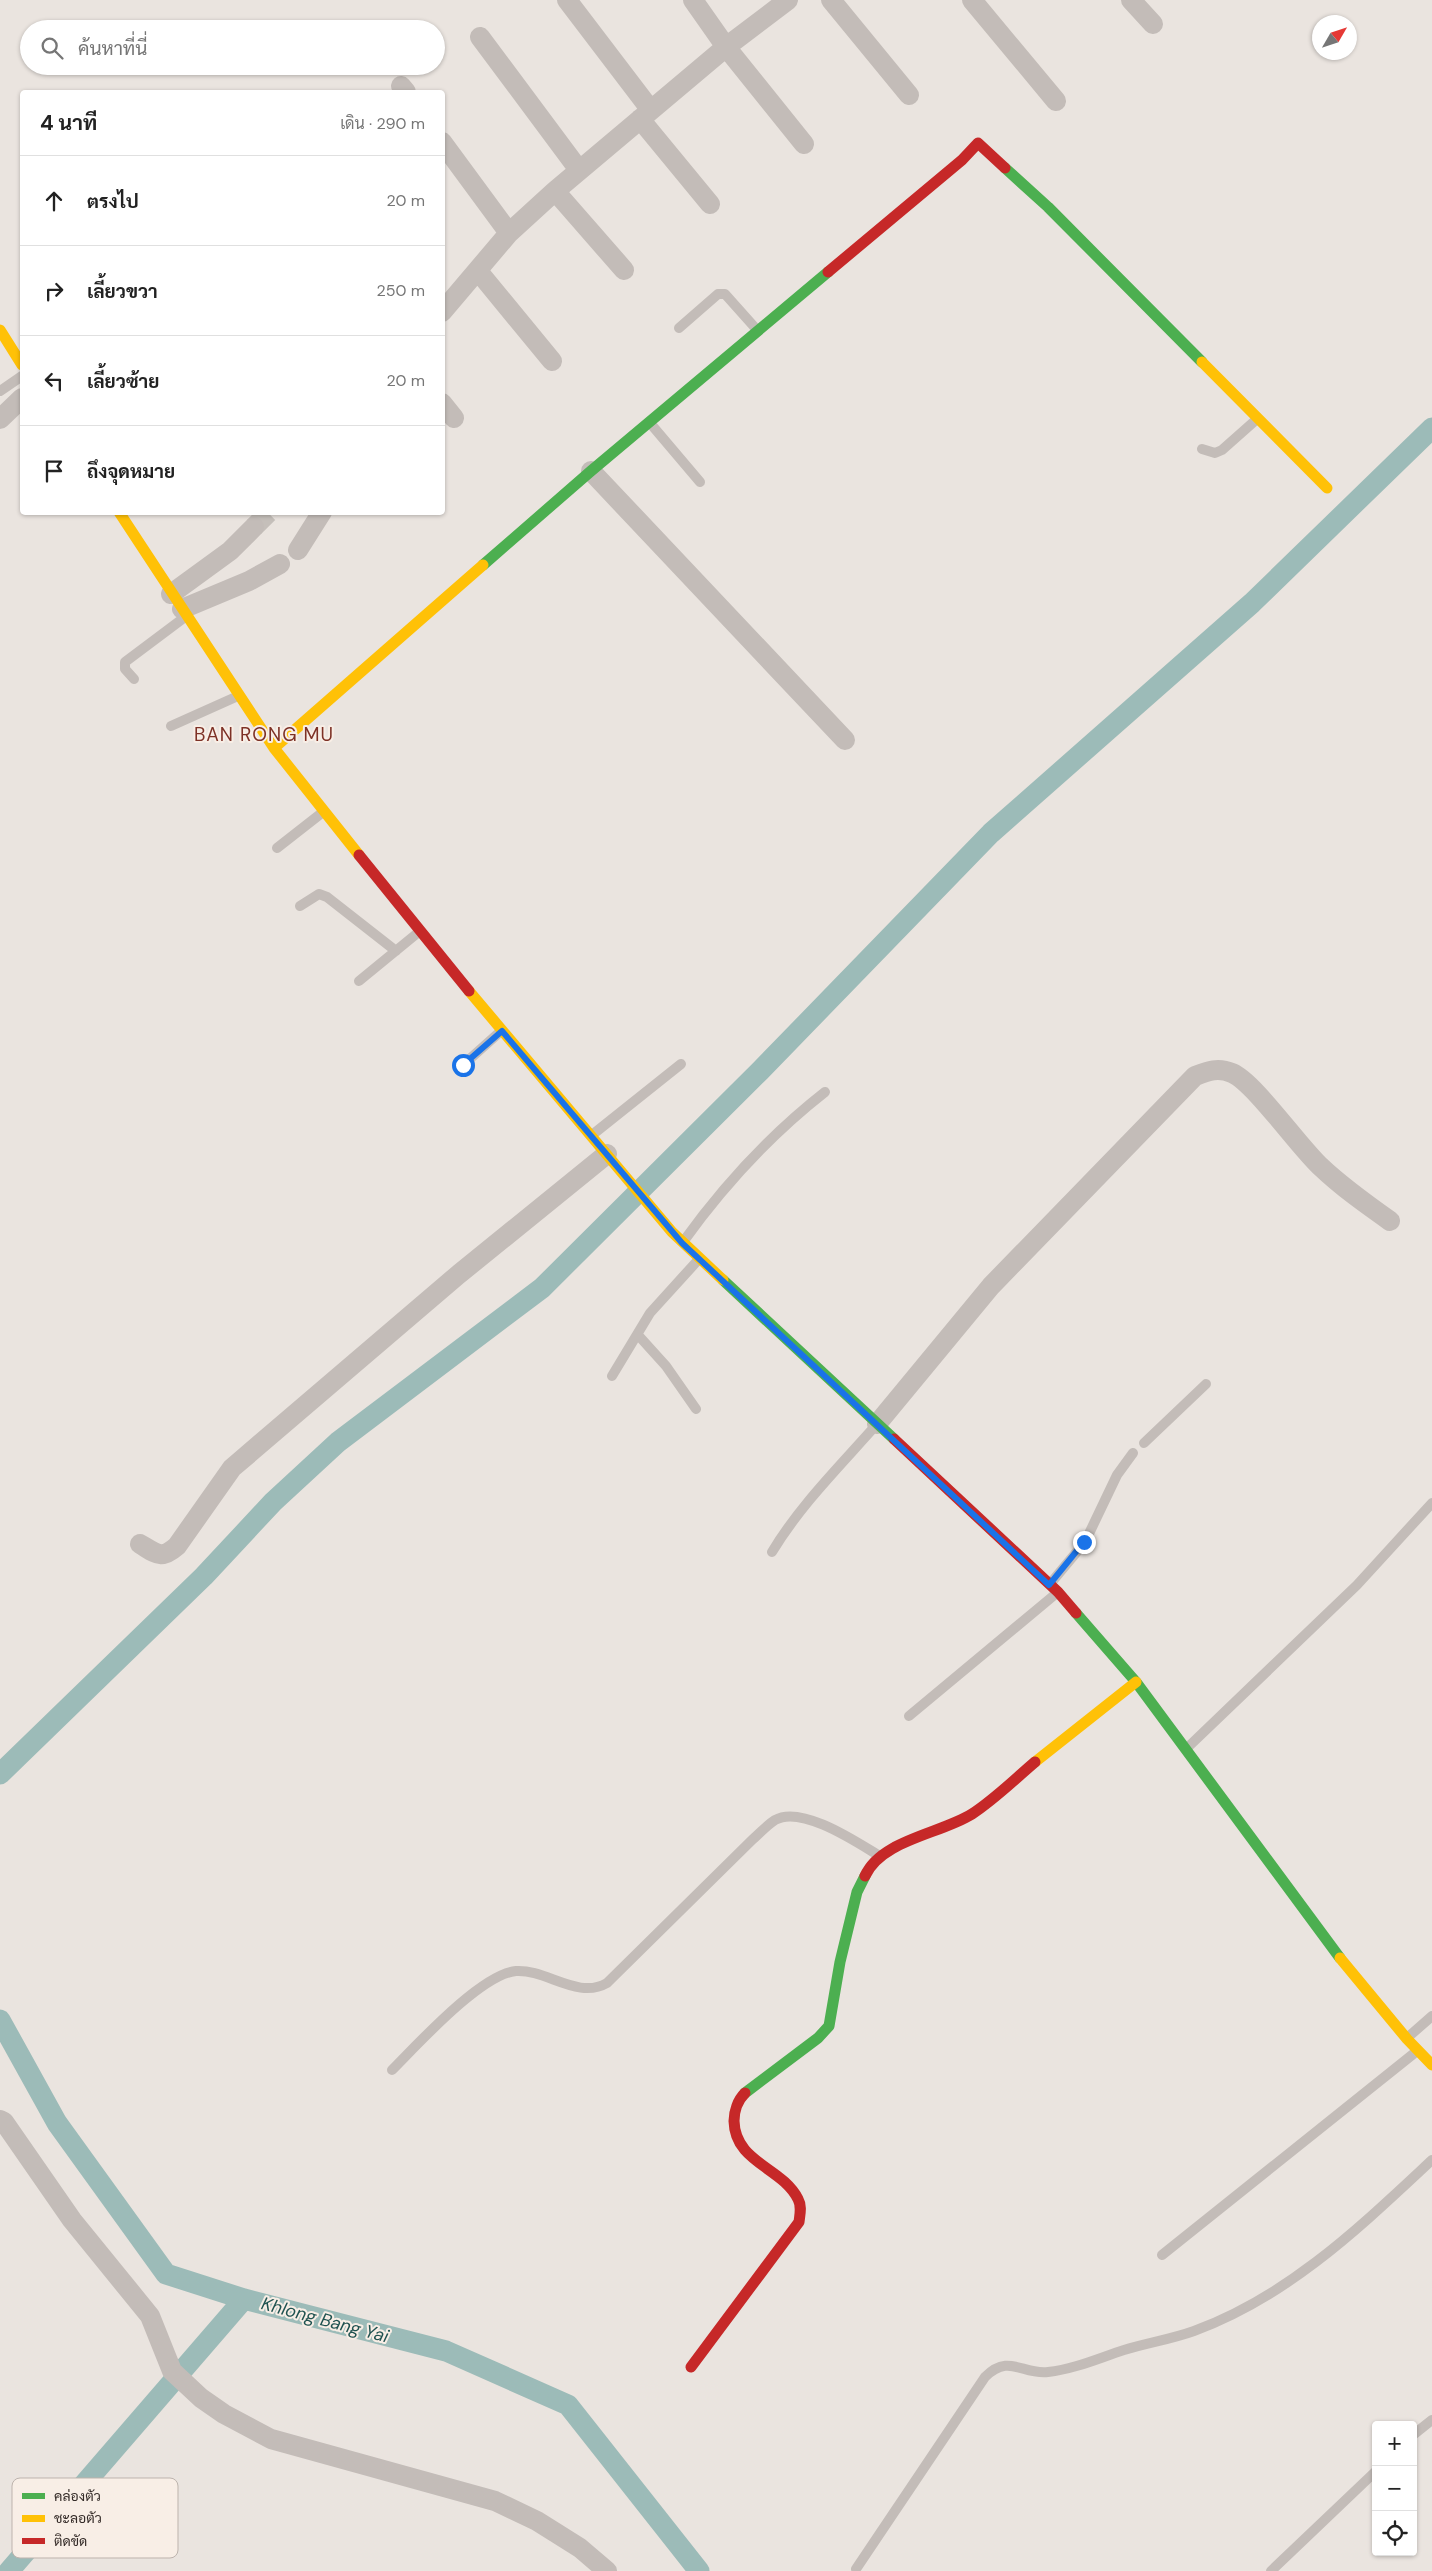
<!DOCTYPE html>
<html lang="th">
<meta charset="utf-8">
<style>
body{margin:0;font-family:"DM Sans",Sarabun,sans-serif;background:#f6f6f6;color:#222}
.controls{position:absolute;right:15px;bottom:15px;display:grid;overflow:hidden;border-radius:5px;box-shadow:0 1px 4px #0004}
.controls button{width:45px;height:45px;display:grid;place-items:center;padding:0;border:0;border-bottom:1px solid #e0e0e0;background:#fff;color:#222;font:25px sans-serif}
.compass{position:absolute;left:1312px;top:15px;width:45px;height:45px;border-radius:50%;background:#fff;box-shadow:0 1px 4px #0004;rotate:51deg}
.stop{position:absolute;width:15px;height:15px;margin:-11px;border:4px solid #1a73e8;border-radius:50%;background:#fff}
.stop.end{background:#1a73e8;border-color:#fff;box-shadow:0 1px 5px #0008}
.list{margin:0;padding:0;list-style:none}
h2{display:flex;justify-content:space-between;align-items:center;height:65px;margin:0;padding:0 20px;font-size:21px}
h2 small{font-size:16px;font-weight:400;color:#767676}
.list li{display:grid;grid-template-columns:32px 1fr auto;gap:15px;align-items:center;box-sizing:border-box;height:90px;padding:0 20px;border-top:1px solid #e0e0e0}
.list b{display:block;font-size:19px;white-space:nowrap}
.list em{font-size:16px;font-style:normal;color:#767676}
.icon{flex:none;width:28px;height:28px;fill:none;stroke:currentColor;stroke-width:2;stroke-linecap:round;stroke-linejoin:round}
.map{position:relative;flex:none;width:1432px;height:2571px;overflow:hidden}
.search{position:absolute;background:#fff;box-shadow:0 1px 4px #0004;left:20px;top:20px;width:425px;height:55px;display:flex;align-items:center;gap:12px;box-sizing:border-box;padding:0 18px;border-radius:28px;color:#767676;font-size:19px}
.panel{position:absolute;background:#fff;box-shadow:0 1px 4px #0004;left:20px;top:90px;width:425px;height:425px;border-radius:5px}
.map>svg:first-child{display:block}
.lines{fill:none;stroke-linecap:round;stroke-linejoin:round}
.canal{stroke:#9cbbb8;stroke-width:21}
.street-tunnel{stroke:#c5bfba;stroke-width:20;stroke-dasharray:20 10;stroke-linecap:butt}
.lane{stroke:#c3bcb8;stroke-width:10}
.street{stroke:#c3bcb8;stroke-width:20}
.fast{stroke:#4caf50;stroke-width:11}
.slow{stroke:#ffc107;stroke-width:11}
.jam{stroke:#c62828;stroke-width:11}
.route{stroke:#1a73e8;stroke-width:6}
.labels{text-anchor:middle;stroke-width:4;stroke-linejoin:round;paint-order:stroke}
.water-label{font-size:18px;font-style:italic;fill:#1f5250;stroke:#f8eee6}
.quarter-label{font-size:19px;letter-spacing:1px;fill:#7d3126;stroke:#f8eee6}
.key{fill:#f8eee6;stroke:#bdb3ad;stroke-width:1}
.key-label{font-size:14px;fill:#332a27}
</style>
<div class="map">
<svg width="1432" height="2571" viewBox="0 0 1432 2571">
<rect width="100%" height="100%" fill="#eae4df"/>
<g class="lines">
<path class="canal" d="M0,1774L204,1576L273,1502L338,1442L542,1288L760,1071L991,833L1252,603L1432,428
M0,2020L57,2123L166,2274L244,2299L446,2351L568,2405L699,2571
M9,2571L244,2299"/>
<path class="street-tunnel" d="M254,527L269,512"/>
<path class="lane" d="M679,328L718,294H725L758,331
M0,391L22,376
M650,423L700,482
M1202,449L1215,453L1222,450L1257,419
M134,679L125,669V662L185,617
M171,726L238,696
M277,848L323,812
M300,906L319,894L327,897L396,951
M359,981L420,931
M463,1065L501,1031
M592,1135L681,1064
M683,1242C724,1185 770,1135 825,1092
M638,1335L666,1366L696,1409
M612,1376L650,1313L699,1259
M1144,1443L1206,1384
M772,1552C801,1504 840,1466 877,1424
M1050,1584L1085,1542L1117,1475L1133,1453
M909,1716L1058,1592
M1186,1749L1357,1585L1432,1503
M1407,2038L1432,2016
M392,2070C417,2045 481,1974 516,1971C546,1969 578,2000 607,1983L752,1840C759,1834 767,1825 775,1820C801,1805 855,1841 878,1855
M1162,2255L1417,2051
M1413,2435L1432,2420
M856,2569L985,2377C1009,2353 1022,2375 1048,2372C1075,2369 1099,2358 1124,2350C1147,2343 1172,2339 1194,2331C1289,2296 1359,2228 1432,2160
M1271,2571L1376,2471"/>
<path class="street" d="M567,0L650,109
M693,0L726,47L804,144
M831,0L909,95
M972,0L1056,101
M1131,0L1153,24
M480,37L579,170
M401,86L406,92
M640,119L710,204
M442,142L509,233
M555,191L624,270
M478,271L552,361
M442,312L509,233L555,191L726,47L788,0
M442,403L454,418
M0,419L22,398
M591,471L845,740
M298,550L322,512
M171,594L230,551L254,527
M182,609L249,581L280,564
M877,1424L991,1286L1195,1076C1208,1071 1218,1067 1232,1073C1254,1082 1299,1147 1321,1167C1342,1187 1366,1204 1390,1221
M140,1544C157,1554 161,1560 177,1546L232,1468L459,1274L607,1154
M0,2120L4,2122L72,2220L150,2316L172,2371L201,2398L224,2414L271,2439L495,2501L537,2521L580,2548L607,2571"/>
<path class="fast" d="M1005,168L1048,207L1202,362
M483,565L591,471L828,272
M723,1280L894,1439
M1076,1613L1136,1682L1340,1958
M745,2093L818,2038L829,2026L840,1962L857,1892L865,1876"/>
<path class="slow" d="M0,330L22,365
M1202,362L1327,488
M119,512L274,748L359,855
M274,748L483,565
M469,991L672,1232L723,1280
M1035,1762L1136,1682
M1340,1958L1407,2039L1432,2065"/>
<path class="jam" d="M828,272L962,160L978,143L1005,168
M359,855L469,991
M894,1439L1058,1592L1076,1613
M865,1876C881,1840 940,1834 972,1814C995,1799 1015,1779 1035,1762
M691,2367L799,2222C800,2214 802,2206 798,2199C782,2167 735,2163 734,2121C734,2111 738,2100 745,2093"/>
</g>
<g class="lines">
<path class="route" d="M463,1065L502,1031L682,1243L1049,1585L1084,1542"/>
</g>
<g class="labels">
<g class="water-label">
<text transform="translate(325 2320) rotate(15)" y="6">Khlong Bang Yai</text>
</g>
<g class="quarter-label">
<text x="264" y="741">BAN RONG MU</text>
</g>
</g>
<rect x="12" y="2478" width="166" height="80" rx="8" class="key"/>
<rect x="22" y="2493" width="23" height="6" fill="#4caf50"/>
<rect x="22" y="2515" width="23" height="7" fill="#ffc107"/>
<rect x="22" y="2538" width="23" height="6" fill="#c62828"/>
<g class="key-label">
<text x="54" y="2501">คล่องตัว</text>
<text x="54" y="2523">ชะลอตัว</text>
<text x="54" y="2546">ติดขัด</text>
</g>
</svg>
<div class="controls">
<button>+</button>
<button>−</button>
<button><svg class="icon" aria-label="locate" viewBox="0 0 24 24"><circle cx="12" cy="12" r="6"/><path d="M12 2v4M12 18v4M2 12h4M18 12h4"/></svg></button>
</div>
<svg class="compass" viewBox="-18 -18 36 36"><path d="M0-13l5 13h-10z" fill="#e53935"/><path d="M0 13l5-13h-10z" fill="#767676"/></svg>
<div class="stop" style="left:463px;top:1065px"></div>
<div class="stop end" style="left:1084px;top:1542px"></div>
<div class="search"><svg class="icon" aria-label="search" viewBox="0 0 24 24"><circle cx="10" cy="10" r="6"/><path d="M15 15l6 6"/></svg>ค้นหาที่นี่</div>
<section class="panel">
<h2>4 นาที<small>เดิน · 290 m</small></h2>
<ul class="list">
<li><svg class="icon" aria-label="ahead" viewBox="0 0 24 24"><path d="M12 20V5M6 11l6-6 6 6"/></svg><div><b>ตรงไป</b></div><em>20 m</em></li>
<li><svg class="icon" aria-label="right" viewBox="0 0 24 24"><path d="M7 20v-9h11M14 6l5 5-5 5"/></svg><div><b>เลี้ยวขวา</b></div><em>250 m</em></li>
<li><svg class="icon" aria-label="left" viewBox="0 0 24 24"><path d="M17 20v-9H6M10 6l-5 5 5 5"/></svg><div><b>เลี้ยวซ้าย</b></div><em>20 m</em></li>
<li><svg class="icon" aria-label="arrive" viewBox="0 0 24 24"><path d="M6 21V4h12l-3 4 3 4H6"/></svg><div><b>ถึงจุดหมาย</b></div></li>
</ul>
</section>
</div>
